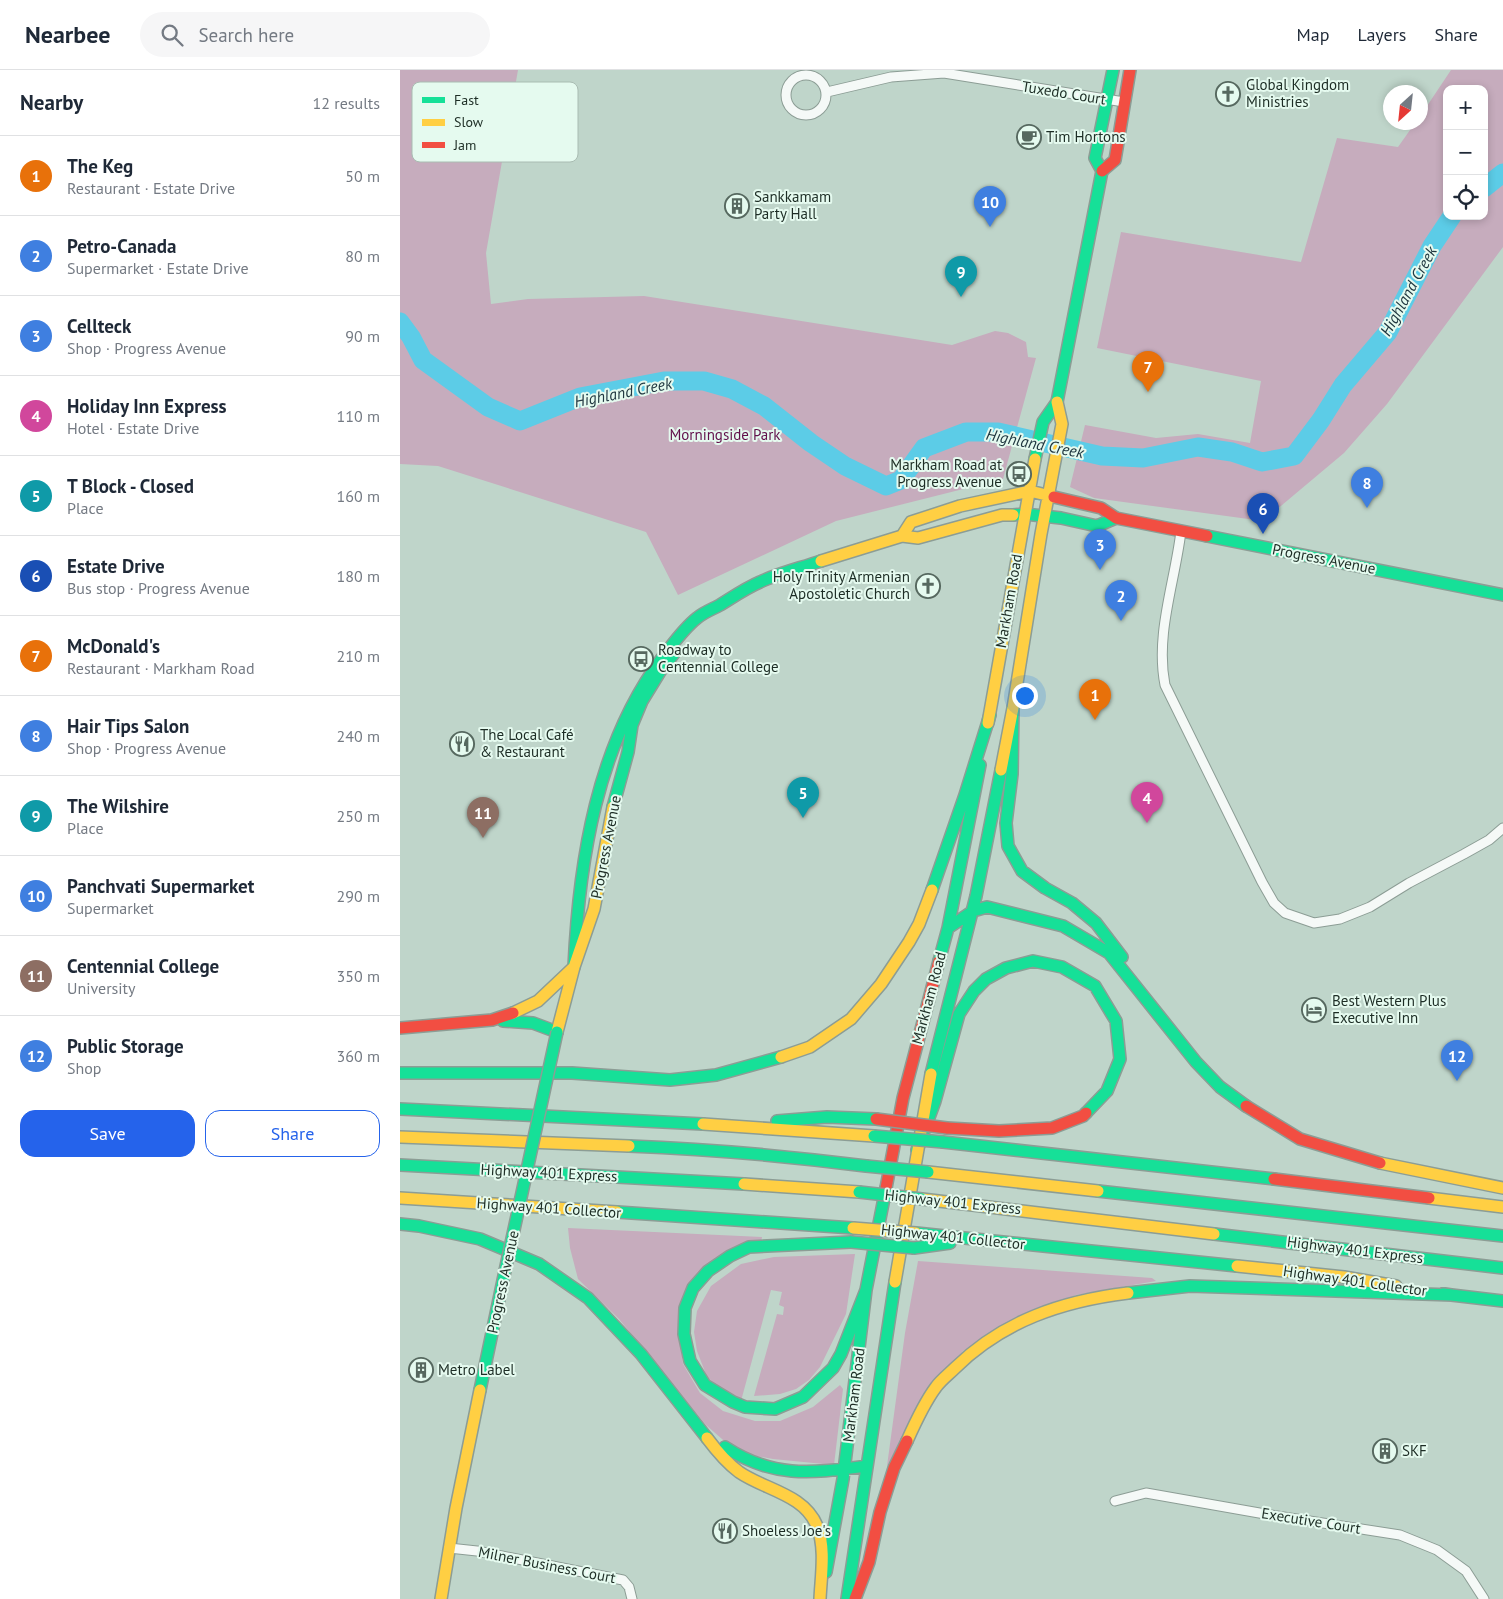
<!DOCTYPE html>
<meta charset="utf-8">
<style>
body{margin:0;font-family:"PT Sans",sans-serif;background:#f6f6f7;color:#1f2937}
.controls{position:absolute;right:15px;top:15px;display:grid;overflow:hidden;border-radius:10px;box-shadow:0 2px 8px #0003}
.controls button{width:45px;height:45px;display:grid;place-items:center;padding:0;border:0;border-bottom:1px solid #e0e1e3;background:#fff;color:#1f2937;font:25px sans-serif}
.compass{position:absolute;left:983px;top:15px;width:45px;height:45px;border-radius:50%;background:#fff;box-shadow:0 2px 8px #0003;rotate:207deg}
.you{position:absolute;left:624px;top:625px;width:18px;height:18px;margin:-12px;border:4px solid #fff;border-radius:50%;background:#1a73e8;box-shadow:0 0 0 8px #1a73e833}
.badge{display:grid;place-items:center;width:32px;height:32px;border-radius:50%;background:#2563eb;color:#fff;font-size:16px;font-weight:700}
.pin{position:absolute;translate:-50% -41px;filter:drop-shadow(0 1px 2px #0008)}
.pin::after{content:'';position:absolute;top:26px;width:18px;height:15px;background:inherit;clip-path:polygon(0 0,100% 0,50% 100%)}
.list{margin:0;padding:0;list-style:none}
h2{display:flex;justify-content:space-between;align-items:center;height:65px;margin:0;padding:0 20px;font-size:21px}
h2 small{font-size:16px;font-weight:400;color:#747a83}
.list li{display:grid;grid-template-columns:32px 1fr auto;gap:15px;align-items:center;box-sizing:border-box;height:80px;padding:0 20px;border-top:1px solid #e0e1e3}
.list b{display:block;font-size:19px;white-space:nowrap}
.list p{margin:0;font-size:16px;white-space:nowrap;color:#747a83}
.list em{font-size:16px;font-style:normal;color:#747a83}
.actions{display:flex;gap:10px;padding:15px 20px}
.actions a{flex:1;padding:11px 0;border:1px solid #2563eb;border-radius:15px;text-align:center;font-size:18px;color:#2563eb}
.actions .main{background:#2563eb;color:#fff}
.icon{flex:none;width:28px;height:28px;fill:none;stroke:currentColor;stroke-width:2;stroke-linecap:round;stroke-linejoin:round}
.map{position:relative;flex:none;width:1103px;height:1529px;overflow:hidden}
header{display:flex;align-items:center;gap:30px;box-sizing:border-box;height:70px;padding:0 25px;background:#fff;border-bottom:1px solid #e0e1e3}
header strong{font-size:24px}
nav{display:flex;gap:28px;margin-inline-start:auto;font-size:18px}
.search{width:350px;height:45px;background:#f6f6f7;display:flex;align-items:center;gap:12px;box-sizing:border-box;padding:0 18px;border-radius:28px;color:#747a83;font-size:19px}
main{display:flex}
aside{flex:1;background:#fff}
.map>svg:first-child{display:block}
.green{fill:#c6acbd;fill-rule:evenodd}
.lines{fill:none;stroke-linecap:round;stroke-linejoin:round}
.river{stroke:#5ccce7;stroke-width:19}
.street-casing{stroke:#8c9d95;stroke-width:11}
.fast-casing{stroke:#8c9d95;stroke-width:14}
.slow-casing{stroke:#8c9d95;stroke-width:14}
.jam-casing{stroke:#8c9d95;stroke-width:14}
.street{stroke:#f5f9f7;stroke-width:9}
.fast{stroke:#16e098;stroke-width:11}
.slow{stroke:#ffcf43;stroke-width:11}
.jam{stroke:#f24e42;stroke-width:11}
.fast-bridge-casing{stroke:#8c9d95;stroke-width:14;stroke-linecap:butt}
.slow-bridge-casing{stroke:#8c9d95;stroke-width:14;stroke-linecap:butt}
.jam-bridge-casing{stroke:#8c9d95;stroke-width:14;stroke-linecap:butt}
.fast-bridge{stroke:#16e098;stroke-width:11}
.slow-bridge{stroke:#ffcf43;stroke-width:11}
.jam-bridge{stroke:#f24e42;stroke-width:11}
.labels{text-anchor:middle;stroke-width:4;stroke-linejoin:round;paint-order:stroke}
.poi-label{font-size:15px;fill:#1d2d25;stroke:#e5faef;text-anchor:start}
.street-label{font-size:15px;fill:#1d2d25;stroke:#e5faef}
.park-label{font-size:15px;fill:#62104b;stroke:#e5faef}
.water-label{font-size:16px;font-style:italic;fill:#213841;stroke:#e5faef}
.key{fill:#e5faef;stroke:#a9bcb2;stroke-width:1}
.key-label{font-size:14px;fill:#1d2d25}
</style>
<header>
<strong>Nearbee</strong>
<div class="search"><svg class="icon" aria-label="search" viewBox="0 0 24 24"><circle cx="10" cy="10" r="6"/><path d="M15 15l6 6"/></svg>Search here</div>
<nav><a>Map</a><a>Layers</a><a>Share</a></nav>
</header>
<main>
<aside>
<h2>Nearby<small>12 results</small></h2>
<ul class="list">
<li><span class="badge" style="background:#e8710a">1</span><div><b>The Keg</b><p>Restaurant · Estate Drive</p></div><em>50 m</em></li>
<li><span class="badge" style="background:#3f7fe0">2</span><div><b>Petro-Canada</b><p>Supermarket · Estate Drive</p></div><em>80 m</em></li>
<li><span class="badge" style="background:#3f7fe0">3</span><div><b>Cellteck</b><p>Shop · Progress Avenue</p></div><em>90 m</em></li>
<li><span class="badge" style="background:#d1479c">4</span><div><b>Holiday Inn Express</b><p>Hotel · Estate Drive</p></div><em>110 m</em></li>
<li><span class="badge" style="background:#0f9aa8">5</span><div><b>T Block - Closed</b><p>Place</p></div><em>160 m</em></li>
<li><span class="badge" style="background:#1a4fb4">6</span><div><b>Estate Drive</b><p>Bus stop · Progress Avenue</p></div><em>180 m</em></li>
<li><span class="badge" style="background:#e8710a">7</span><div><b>McDonald's</b><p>Restaurant · Markham Road</p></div><em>210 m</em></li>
<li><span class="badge" style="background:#3f7fe0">8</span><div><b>Hair Tips Salon</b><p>Shop · Progress Avenue</p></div><em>240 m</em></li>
<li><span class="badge" style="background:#0f9aa8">9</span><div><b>The Wilshire</b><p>Place</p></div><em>250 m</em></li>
<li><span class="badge" style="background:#3f7fe0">10</span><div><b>Panchvati Supermarket</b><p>Supermarket</p></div><em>290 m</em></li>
<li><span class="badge" style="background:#8d6e63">11</span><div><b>Centennial College</b><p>University</p></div><em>350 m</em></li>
<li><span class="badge" style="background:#3f7fe0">12</span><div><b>Public Storage</b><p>Shop</p></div><em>360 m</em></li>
</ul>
<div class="actions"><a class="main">Save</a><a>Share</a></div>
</aside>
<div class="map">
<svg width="1103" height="1529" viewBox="0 0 1103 1529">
<rect width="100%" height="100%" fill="#bfd5ca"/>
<path class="green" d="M0,0H118L86,183L91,234L128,229L244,226L552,275L595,261L608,263L626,272L628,287L636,288L603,409L436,451L278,525L246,462L38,396L0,394Z
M1051,0H1103V177L987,334L944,383L863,451L694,428L670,417L685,355L756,368L798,364L850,373L861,311L697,278L721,162L901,192L937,68L998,77L1015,53L1021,52V45ZM1047,19H1084V146H1047Z
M168,1158L362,1167L361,1173L311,1195L279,1262L283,1294L300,1323L323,1341L355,1351H380L413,1337L440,1315L443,1319L434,1395L373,1389L338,1383L306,1355L219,1249L178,1209L170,1178Z
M455,1184L446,1244L420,1297L409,1310L396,1319L380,1324L354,1326L377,1244L383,1245L384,1237L379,1235L382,1222L371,1220L341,1331L327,1324L307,1307L297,1281L294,1262L297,1241L311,1216L341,1194L374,1187Z
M518,1191L752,1208L756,1211L676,1225L563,1281L487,1396L505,1263Z"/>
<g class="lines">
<path class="river" d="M1084,118L1103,103
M0,252L11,267L23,290L88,337L120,351L180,327L264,311H304L332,319L364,336L411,373L445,396L486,416L501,410L524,378L566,362H598L702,386L743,388L798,377L832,382L862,392L894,386L921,350L943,315L988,262L1032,176L1052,146"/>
<defs>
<path id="street" d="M386 25a20 20 0 1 1 40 0a20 20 0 1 1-40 0Z
M427,22L491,7L544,3L724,32
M781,461C775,512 755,564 765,615L862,812L874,833L885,843L914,853L940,849L970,837L1009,813L1064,784L1089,770L1103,758
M715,1431L746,1423L865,1444L1000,1465L1037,1480L1066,1501L1084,1529
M49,1478L77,1481L223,1510L229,1517L232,1529"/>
<path id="fast" d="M635,389L643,352L657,332L702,101L695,88L713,0
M613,445L625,444L661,448L697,456L716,448
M807,466L1103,525
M613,638L612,704L606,753L608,776L622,801L645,818L672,833L696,853L722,887
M213,737L228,682L232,655L242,631L261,600L276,581
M532,820L565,725L590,645
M548,858L573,841L587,837L663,856L709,883L796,992L820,1017L846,1036
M539,891L548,858L580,695
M174,897C179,790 197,675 262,588C273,574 283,559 297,548C304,542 313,539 320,535C333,527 346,518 360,512C379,503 401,498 421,491
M103,951L133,953L157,962
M0,1003H172L270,1010L316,1005L381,987
M531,1004L576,826L601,700
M0,1039L303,1054
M377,1051L427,1047L476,1049
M543,1072L874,1109
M229,1076C308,1079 387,1086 466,1096
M517,1080L535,1031L559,944L574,921L586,909L606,898L633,891L662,897L695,916L716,951L720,989L707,1021L686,1043
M0,1095L344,1114
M698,1121L1103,1166
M217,1142L453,1158
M0,1154L19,1156L80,1169L139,1194L188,1228L241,1284L307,1368
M516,1163L837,1196
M814,1164L1103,1198
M451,1172L349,1177L330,1186L308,1201L293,1218L285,1238L284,1264L290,1291L305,1315L333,1332L345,1337L375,1339L403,1327L433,1298L441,1284L466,1220
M514,1178L550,1173
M728,1223L790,1216L1052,1225
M1043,1224L1103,1231
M80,1320L105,1201
M325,1377C374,1409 412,1403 467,1396
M426,1502L443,1409L466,1220L486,1118
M447,1529L495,1212"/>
<path id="slow" d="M502,466L511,452L560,436L630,421L654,427
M421,491L502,466L518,468L602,445H613
M588,653L635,389
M601,700L613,638L641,464L662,354L657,332
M113,943L138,931L174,897
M157,962L174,897L194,839L213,737
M381,987L410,977L451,949L481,914L509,872L519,854L532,820
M303,1054L474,1066
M0,1067L229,1076
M980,1093L1103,1118
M528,1102L698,1121
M344,1114L459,1122
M0,1128L217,1142
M1029,1128L1103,1137
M522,1129L814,1164
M837,1196L944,1207L996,1216
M495,1212L531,1004
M307,1368C316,1380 327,1393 339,1402C365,1420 404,1424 417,1456C426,1478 421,1506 420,1529
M507,1371C515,1353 524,1333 536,1317C541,1310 549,1304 555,1298C603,1251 662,1231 728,1223
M41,1529L56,1438L80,1320"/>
<path id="jam" d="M702,101L715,90L730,0
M654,427L701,438L716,448L807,466
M0,958L92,950L113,943
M846,1036L900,1069L980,1093
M547,1058L599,1061L652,1058L683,1046L686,1043
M874,1109L1029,1128
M486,1118L503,1028L539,891
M455,1529L469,1492L480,1442L494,1398L507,1371"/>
</defs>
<use href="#street" class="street-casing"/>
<use href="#fast" class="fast-casing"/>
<use href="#slow" class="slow-casing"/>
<use href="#jam" class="jam-casing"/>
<use href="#street" class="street"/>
<use href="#fast" class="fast"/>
<use href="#slow" class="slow"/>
<use href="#jam" class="jam"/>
<defs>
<path id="fast-bridge" d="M474,1066L543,1072
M466,1096L528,1102
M459,1122L522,1129
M451,1172L514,1178
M105,1201L157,962"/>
<path id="slow-bridge" d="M453,1158L516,1163"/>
<path id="jam-bridge" d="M476,1049L547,1058"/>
</defs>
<use href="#fast-bridge" class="fast-bridge-casing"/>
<use href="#slow-bridge" class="slow-bridge-casing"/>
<use href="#jam-bridge" class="jam-bridge-casing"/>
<use href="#fast-bridge" class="fast-bridge"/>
<use href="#slow-bridge" class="slow-bridge"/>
<use href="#jam-bridge" class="jam-bridge"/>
</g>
<defs>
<symbol id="church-ring" viewBox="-11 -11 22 22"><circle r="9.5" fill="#e5faef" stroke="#56685f" stroke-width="1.5"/><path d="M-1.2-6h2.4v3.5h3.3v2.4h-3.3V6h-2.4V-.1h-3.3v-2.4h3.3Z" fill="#56685f"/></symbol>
<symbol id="cafe-ring" viewBox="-11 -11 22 22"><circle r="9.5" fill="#e5faef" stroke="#56685f" stroke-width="1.5"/><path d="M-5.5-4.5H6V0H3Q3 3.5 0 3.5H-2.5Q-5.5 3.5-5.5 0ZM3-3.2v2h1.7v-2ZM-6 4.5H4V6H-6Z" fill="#56685f"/></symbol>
<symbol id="building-ring" viewBox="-11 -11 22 22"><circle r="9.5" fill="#e5faef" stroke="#56685f" stroke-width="1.5"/><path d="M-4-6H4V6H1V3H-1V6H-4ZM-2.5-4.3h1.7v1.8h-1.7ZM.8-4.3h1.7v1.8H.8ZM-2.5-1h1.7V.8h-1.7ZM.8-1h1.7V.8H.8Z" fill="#56685f"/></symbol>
<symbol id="bus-ring" viewBox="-11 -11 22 22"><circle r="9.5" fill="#e5faef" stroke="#56685f" stroke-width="1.5"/><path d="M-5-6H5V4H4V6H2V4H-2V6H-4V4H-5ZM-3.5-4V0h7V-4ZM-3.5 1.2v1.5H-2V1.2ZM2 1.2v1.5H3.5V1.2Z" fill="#56685f"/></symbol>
<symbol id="restaurant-ring" viewBox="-11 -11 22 22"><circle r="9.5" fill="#e5faef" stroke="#56685f" stroke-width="1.5"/><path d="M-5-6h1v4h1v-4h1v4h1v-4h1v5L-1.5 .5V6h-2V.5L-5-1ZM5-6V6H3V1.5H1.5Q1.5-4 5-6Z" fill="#56685f"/></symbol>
<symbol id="hotel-ring" viewBox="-11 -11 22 22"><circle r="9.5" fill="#e5faef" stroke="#56685f" stroke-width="1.5"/><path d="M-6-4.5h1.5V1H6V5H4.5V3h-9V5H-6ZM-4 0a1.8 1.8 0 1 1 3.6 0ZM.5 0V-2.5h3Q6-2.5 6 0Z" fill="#56685f"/></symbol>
</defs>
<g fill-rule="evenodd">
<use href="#church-ring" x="814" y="10" width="28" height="28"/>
<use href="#cafe-ring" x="615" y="53" width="28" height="28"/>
<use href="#building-ring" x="323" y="122" width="28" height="28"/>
<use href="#bus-ring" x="605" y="390" width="28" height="28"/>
<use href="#church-ring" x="514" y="502" width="28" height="28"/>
<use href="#bus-ring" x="227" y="575" width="28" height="28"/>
<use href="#restaurant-ring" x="48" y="660" width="28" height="28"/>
<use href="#hotel-ring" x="900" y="926" width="28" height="28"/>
<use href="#building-ring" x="7" y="1286" width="28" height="28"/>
<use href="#building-ring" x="971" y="1367" width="28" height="28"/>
<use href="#restaurant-ring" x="311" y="1447" width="28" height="28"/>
</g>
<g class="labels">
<g class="poi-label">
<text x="846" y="20">Global Kingdom<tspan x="846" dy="17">Ministries</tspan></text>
<text x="646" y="72">Tim Hortons</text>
<text x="354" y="132">Sankkamam<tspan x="354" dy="17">Party Hall</tspan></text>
<text x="602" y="400" text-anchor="end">Markham Road at<tspan x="602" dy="17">Progress Avenue</tspan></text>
<text x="510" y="512" text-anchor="end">Holy Trinity Armenian<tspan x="510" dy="17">Apostoletic Church</tspan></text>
<text x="258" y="585">Roadway to<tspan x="258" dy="17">Centennial College</tspan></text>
<text x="80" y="670">The Local Café<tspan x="80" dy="17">&amp; Restaurant</tspan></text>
<text x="932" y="936">Best Western Plus<tspan x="932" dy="17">Executive Inn</tspan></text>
<text x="38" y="1305">Metro Label</text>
<text x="1002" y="1386">SKF</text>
<text x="342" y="1466">Shoeless Joe's</text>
</g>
<g class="street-label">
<text transform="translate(664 23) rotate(9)" y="5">Tuxedo Court</text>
<text transform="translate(924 489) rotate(11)" y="5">Progress Avenue</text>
<text transform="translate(609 531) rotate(-80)" y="5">Markham Road</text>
<text transform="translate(206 777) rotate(-79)" y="5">Progress Avenue</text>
<text transform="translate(529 928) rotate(-75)" y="5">Markham Road</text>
<text transform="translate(149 1103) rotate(3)" y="5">Highway 401 Express</text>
<text transform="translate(553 1132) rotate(6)" y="5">Highway 401 Express</text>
<text transform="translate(149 1138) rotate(4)" y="5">Highway 401 Collector</text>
<text transform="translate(553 1167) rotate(6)" y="5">Highway 401 Collector</text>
<text transform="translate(955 1180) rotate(7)" y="5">Highway 401 Express</text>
<text transform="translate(955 1211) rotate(8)" y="5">Highway 401 Collector</text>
<text transform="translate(103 1212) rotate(-78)" y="5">Progress Avenue</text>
<text transform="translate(454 1325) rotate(-83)" y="5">Markham Road</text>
<text transform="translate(911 1451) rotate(9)" y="5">Executive Court</text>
<text transform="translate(147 1495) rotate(11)" y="5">Milner Business Court</text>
</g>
<g class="park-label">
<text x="325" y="370">Morningside Park</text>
</g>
<g class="water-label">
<text transform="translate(1008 221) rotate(-61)" y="6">Highland Creek</text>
<text transform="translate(223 322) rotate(-11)" y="6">Highland Creek</text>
<text transform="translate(635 373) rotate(11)" y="6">Highland Creek</text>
</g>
</g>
<rect x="12" y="12" width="166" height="80" rx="8" class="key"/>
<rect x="22" y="27" width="23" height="6" fill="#16e098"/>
<rect x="22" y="49" width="23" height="7" fill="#ffcf43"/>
<rect x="22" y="72" width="23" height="6" fill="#f24e42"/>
<g class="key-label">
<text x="54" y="35">Fast</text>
<text x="54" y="57">Slow</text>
<text x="54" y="80">Jam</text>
</g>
</svg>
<div class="controls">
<button>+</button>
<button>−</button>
<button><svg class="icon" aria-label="locate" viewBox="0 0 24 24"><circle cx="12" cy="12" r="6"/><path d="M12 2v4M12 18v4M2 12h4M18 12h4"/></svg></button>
</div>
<svg class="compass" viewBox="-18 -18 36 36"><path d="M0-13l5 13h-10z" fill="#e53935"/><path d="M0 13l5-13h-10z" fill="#747a83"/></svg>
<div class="you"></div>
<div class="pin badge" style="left:695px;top:650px;background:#e8710a">1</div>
<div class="pin badge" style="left:721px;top:551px;background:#3f7fe0">2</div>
<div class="pin badge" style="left:700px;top:500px;background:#3f7fe0">3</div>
<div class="pin badge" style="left:747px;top:753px;background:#d1479c">4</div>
<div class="pin badge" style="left:403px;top:748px;background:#0f9aa8">5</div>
<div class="pin badge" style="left:863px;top:464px;background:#1a4fb4">6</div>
<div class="pin badge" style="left:748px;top:322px;background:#e8710a">7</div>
<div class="pin badge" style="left:967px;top:438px;background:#3f7fe0">8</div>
<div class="pin badge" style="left:561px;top:227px;background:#0f9aa8">9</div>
<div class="pin badge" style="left:590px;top:157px;background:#3f7fe0">10</div>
<div class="pin badge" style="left:83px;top:768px;background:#8d6e63">11</div>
<div class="pin badge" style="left:1057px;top:1011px;background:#3f7fe0">12</div>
</div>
</main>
